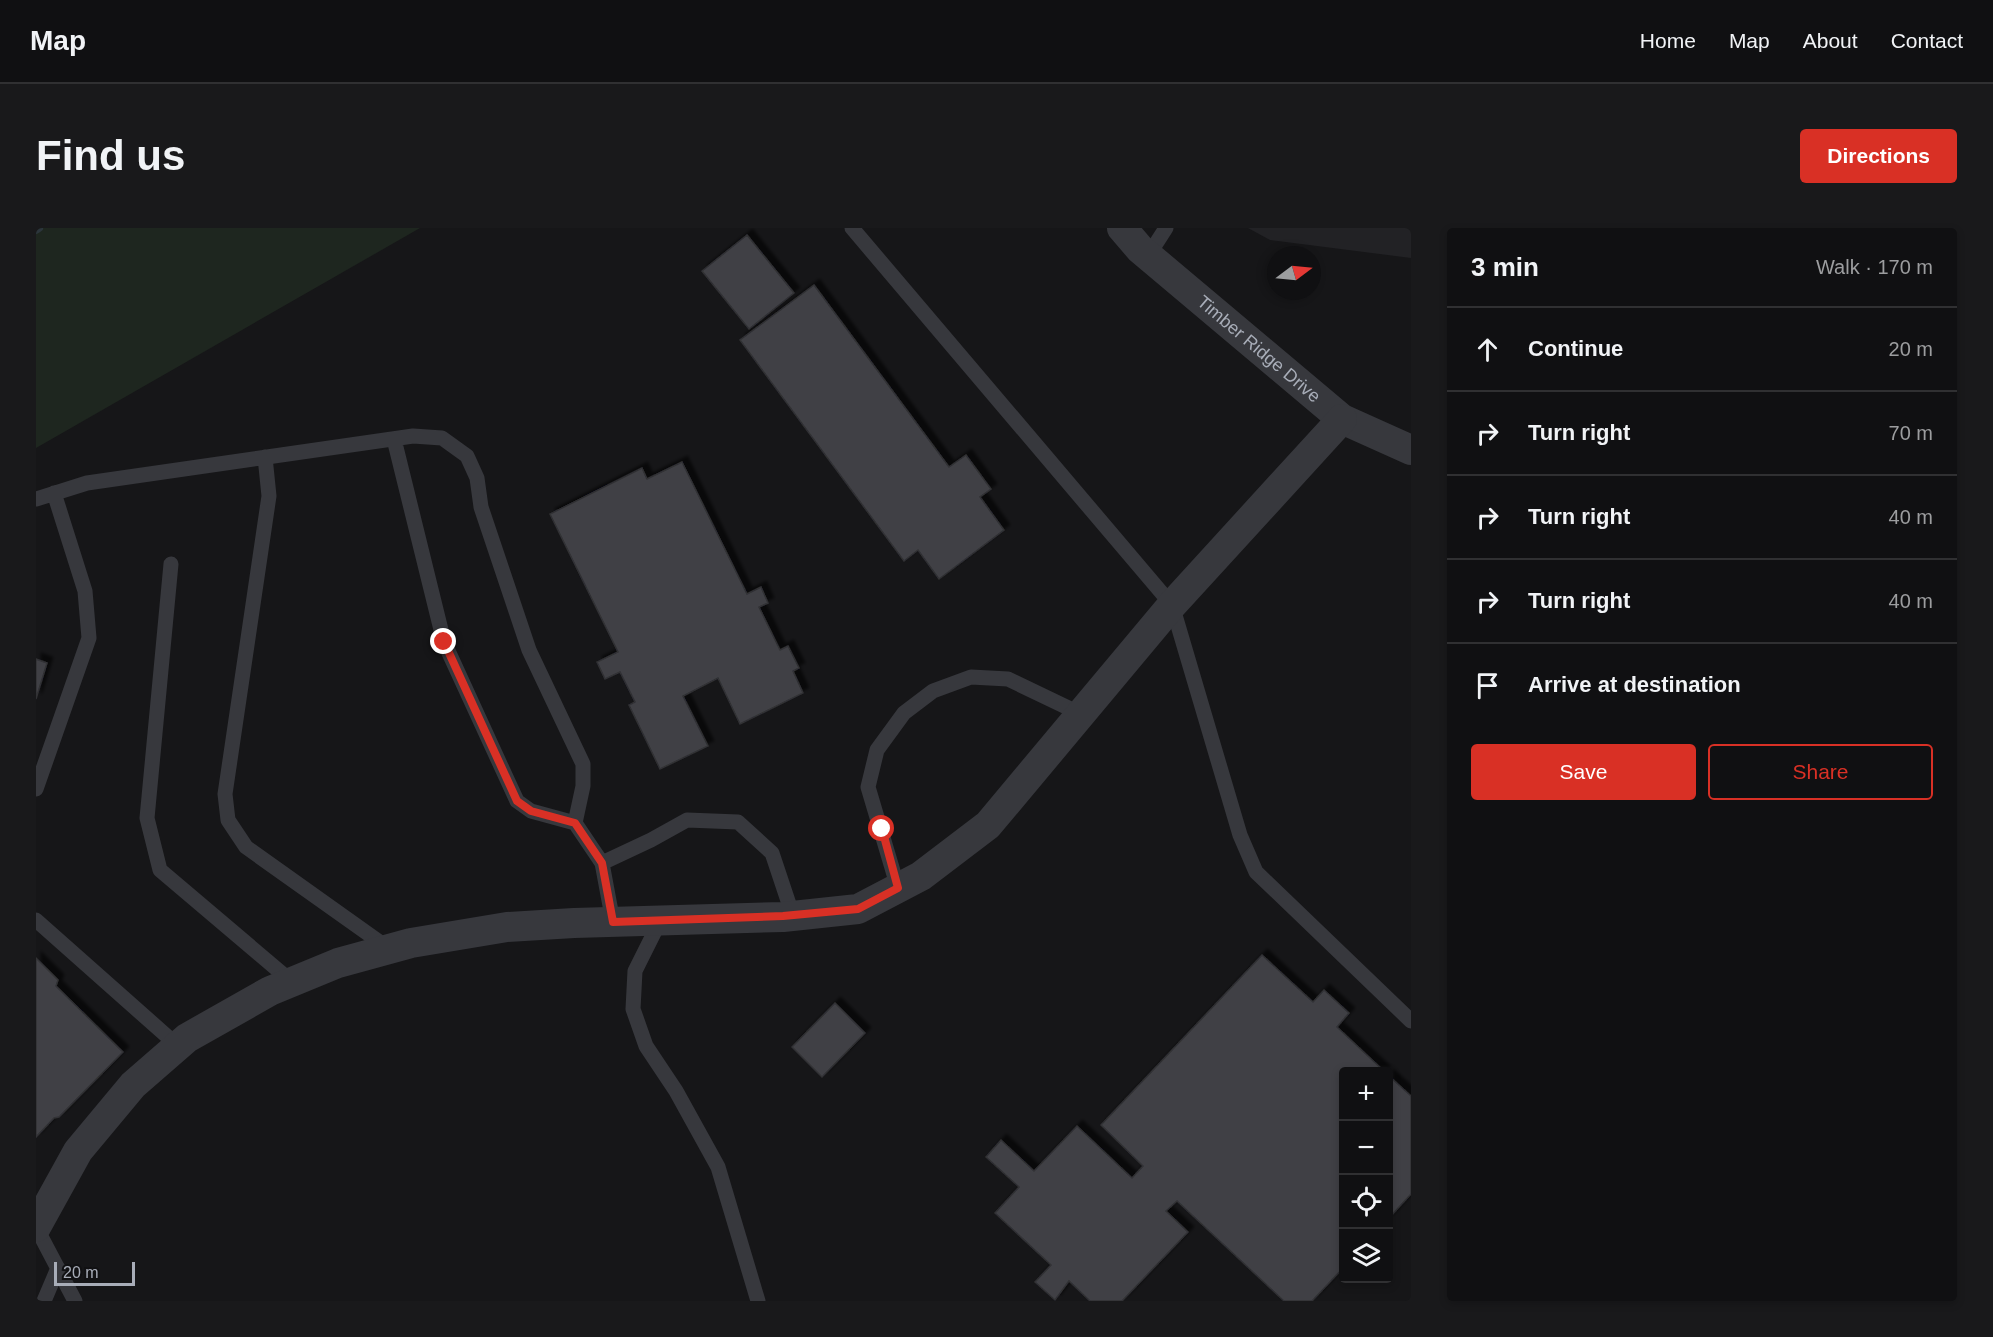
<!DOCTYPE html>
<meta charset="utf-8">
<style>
body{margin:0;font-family:Helvetica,sans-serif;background:#19191b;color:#f1f3f6}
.controls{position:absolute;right:18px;bottom:18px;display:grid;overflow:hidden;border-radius:6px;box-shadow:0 3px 9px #0003}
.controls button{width:54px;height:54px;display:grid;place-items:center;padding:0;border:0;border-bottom:2px solid #303032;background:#101012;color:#f1f3f6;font:30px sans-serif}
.compass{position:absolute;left:1231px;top:18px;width:54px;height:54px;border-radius:50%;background:#101012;box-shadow:0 3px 9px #0003;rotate:74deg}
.scale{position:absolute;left:18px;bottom:15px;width:81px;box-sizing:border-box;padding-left:6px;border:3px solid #a8adb8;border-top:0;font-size:16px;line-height:21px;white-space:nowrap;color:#a8adb8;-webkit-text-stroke:4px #111113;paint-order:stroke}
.stop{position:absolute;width:18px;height:18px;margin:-14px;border:4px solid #d93025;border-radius:50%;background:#fff}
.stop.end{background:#d93025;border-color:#fff;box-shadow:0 2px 6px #0008}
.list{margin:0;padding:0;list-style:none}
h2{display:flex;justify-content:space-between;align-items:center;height:78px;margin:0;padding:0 24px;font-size:26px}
h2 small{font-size:20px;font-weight:400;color:#9c9d9f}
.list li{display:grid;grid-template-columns:39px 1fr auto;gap:18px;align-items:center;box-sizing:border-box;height:84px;padding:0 24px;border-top:2px solid #303032}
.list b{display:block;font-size:22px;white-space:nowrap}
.list em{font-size:20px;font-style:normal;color:#9c9d9f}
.actions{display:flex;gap:12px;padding:18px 24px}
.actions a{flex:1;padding:14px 0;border:2px solid #d93025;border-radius:6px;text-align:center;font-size:21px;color:#d93025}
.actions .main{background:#d93025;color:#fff}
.icon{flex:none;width:33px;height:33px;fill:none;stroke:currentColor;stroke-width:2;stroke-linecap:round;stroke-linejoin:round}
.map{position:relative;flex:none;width:1375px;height:1073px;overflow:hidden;border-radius:6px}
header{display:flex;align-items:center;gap:36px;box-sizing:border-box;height:84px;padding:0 30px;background:#101012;border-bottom:2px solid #303032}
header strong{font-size:28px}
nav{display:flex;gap:33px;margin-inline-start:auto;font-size:21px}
.intro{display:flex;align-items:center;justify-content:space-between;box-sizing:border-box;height:144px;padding:0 36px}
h1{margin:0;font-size:42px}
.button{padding:15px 27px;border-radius:6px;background:#d93025;color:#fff;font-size:21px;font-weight:700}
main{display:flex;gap:36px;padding:0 36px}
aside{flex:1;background:#101012;border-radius:6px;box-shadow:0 3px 9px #0003}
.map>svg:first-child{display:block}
.built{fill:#222225}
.green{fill:#1e261f}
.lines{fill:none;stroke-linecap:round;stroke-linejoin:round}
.stream{stroke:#2c353c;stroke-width:8}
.building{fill:#404145;stroke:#303034;stroke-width:1.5;filter:url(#shadow)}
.lane{stroke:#37383d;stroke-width:15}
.street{stroke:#37383d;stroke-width:30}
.route{stroke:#d93025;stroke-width:8}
.labels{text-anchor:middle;stroke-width:4.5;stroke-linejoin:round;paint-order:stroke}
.street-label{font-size:18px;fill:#a8adb8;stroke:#111113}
</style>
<header>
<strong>Map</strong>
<nav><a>Home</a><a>Map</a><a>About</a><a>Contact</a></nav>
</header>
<div class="intro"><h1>Find us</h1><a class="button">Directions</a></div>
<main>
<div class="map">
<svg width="1375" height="1073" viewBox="0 0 1375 1073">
<defs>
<filter id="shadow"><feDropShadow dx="5.5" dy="-5.5" stdDeviation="1.5" flood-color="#0009"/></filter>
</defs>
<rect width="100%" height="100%" fill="#161618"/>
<path class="built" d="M1212,0H1375V30L1234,12Z"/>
<path class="green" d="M0,0H384L0,220Z"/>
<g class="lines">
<path class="stream" d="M0,2L3,0"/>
</g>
<path class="building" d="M711,7L758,65L713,101L666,43Z
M778,57L913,239L930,227L955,261L944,269L968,302L903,351L882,322L868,333L704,112Z
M646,234L711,366L725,359L732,375L723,379L744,422L752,418L763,440L757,443L767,465L704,496L682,450L647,468L672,518L624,541L593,477L599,474L584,444L569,451L561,434L582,424L514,286L606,240L611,251Z
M0,431L11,435L0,471Z
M1226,727L1277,774L1288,762L1313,785L1301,799L1349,844H1308V1039L1276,1073H1248L1141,973L1130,983L1152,1004L1086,1073H1054L1033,1053L1019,1072L999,1054L1015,1037L959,985L983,959L950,929L965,912L998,943L1041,898L1096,950L1107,938L1065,897Z
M0,730L22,752L20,758L87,824L23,889L18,890L0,909Z
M799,775L829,805L786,849L756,819Z
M1352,847L1375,868V966L1352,991Z"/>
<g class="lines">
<path class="lane" d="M816,0L1136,377L1204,607L1220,644L1375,793
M1112,28L1130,0
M358,211L408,414L481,573L495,583L539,595
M229,229L233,268L189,566L192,592L210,619L352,720
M0,271L51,255L377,208L406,210L431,228L441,250L445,279L493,422L547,536V558L539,595L566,635L577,694
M135,336L111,590L124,642L256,754
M0,561L53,410L49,363L18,265
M566,635L615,612L651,592L702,594L736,625L757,688
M862,660L832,559L841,522L868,485L897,463L935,449L972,451L1045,486
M0,692L142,818
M624,693L599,743L597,781L610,818L640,863L682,939L722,1073
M0,999L39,1073
M8,1073L22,1040"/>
<g class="street">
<path id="s1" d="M1086,0L1104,21L1306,191L1375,222"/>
<path d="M0,999L42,923L97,857L151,810L234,763L302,735L375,715L471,699L538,695L747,689L822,681L885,648L952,597L1136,377L1306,191"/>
</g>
</g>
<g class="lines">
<path class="route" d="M408,414L481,573L495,583L539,595L566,635L577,694L747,688L822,681L862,660L846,601"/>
</g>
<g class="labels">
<g class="street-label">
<text dy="6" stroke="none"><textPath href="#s1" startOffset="183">Timber Ridge Drive</textPath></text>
</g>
</g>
</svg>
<div class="controls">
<button>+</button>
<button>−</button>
<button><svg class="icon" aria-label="locate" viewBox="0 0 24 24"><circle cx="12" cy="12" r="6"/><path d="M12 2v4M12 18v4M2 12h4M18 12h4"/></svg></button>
<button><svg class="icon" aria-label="layers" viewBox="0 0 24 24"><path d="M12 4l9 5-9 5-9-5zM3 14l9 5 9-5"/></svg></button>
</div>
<svg class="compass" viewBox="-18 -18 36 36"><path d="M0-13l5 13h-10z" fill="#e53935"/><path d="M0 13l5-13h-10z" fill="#9c9d9f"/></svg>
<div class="scale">20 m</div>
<div class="stop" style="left:846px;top:601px"></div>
<div class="stop end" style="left:408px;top:414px"></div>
</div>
<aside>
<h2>3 min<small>Walk · 170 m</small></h2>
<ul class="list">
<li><svg class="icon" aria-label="ahead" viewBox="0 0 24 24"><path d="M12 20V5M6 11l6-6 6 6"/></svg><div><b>Continue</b></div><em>20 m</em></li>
<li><svg class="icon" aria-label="right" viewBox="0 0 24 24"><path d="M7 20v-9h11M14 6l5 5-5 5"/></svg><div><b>Turn right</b></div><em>70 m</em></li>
<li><svg class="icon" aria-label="right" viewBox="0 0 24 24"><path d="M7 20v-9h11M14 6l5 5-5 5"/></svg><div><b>Turn right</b></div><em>40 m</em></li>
<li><svg class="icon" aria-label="right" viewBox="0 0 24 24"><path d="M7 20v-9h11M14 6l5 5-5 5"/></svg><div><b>Turn right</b></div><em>40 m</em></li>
<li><svg class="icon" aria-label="arrive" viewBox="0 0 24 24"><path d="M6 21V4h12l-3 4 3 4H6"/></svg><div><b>Arrive at destination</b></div></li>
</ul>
<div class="actions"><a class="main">Save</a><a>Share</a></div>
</aside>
</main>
